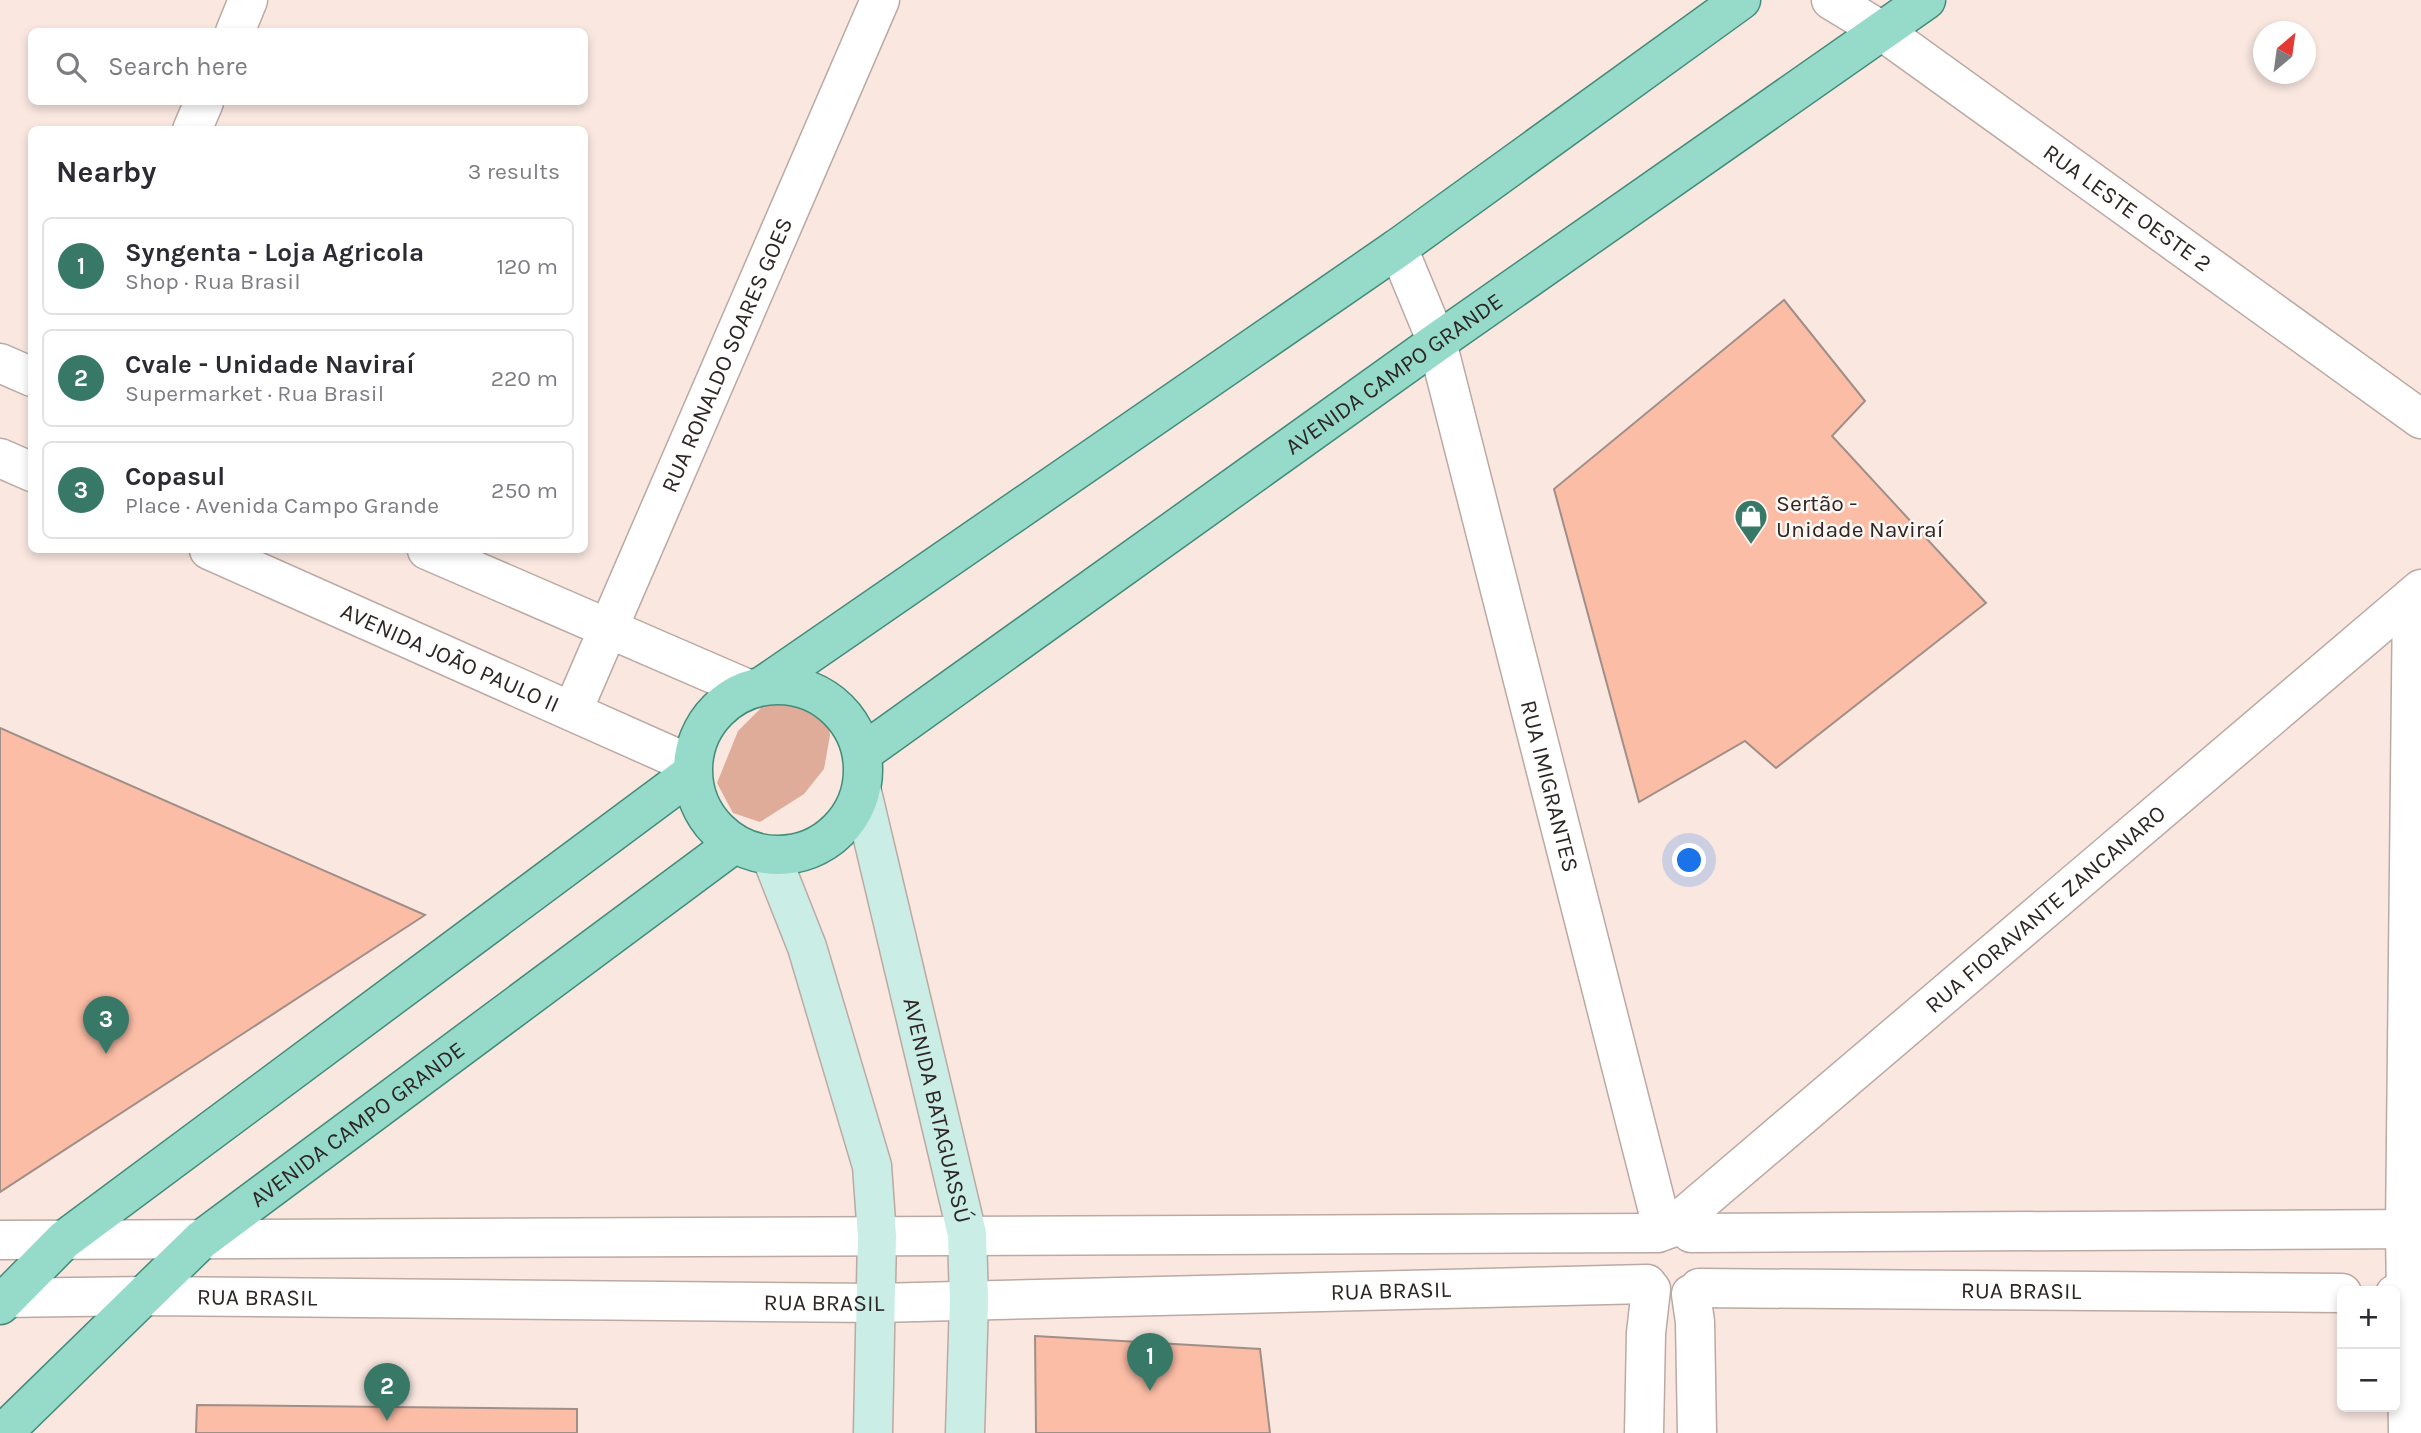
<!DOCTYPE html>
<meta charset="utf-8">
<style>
body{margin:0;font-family:Karla,sans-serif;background:#f2f2f3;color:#2b2b33}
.controls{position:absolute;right:21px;bottom:21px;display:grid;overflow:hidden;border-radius:10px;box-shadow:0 4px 10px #0003}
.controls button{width:63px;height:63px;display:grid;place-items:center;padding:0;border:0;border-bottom:2px solid #e1e1e2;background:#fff;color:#2b2b33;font:35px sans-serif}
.compass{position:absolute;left:2253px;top:21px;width:63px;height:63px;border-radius:50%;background:#fff;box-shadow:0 4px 10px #0003;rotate:29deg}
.you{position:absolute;left:1690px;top:861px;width:24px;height:24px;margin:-18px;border:5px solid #fff;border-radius:50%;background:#1a73e8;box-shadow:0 0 0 10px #1a73e833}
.badge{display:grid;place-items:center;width:46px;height:46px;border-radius:50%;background:#377867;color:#fff;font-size:23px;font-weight:700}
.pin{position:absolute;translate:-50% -58px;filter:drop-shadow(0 2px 4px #0008)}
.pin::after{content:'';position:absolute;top:37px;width:24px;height:21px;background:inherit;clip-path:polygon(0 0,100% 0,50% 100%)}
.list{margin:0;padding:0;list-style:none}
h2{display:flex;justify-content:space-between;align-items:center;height:91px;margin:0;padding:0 28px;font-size:30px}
h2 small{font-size:23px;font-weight:400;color:#7c7c81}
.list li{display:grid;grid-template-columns:46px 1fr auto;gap:21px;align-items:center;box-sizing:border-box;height:98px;margin:0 14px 14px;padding:0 14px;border:2px solid #e1e1e2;border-radius:10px}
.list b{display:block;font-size:26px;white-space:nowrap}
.list p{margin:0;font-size:23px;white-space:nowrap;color:#7c7c81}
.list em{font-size:23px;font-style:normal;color:#7c7c81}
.icon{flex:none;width:38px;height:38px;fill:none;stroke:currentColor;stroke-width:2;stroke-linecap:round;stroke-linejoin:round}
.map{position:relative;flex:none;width:2421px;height:1433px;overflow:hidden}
.search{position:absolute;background:#fff;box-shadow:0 4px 10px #0003;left:28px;top:28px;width:560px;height:77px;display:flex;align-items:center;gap:18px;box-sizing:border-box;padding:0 24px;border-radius:10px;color:#7c7c81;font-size:26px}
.panel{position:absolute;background:#fff;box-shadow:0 4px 10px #0003;left:28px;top:126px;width:560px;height:427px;border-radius:10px}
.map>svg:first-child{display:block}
.green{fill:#deac99}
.building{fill:#fcbda6;stroke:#a08f88;stroke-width:2}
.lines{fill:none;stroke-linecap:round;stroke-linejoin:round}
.minor-casing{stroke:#bba9a3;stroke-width:41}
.tertiary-casing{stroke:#bba9a3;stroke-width:41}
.secondary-casing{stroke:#bba9a3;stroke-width:41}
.primary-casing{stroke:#448c79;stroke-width:41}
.minor{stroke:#fff;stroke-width:38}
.tertiary{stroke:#fff;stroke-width:38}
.secondary{stroke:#caede5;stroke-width:38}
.primary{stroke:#96dbca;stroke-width:38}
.labels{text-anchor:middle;stroke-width:5;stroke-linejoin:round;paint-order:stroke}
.street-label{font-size:23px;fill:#2d2624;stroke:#fef7f4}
.poi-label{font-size:23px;fill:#2d2624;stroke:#fef7f4;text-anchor:start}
</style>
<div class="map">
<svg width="2421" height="1433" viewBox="0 0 2421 1433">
<rect width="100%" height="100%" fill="#f9e7e0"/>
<path class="green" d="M790,700L809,701L828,719L830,735L824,769L804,794L760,822L733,813L717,783L738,731L763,706Z"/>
<path class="building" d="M1784,300L1865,401L1832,436L1986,603L1776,768L1745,741L1639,802L1554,489Z
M0,728L425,915L0,1192Z
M1035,1336L1260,1349L1270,1433H1036Z
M197,1405L577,1409V1433H196Z"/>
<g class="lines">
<defs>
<g id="minor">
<path id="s1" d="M1831,0L1882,31L2421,419"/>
<path d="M235,32L248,0"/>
<path d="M192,130L204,102"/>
<path id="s2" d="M573,710L880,0"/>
<path id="s3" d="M1669,1229L2421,589"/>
<path d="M2408,1433L2405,1230L2412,597"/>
</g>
<g id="tertiary">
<path id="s4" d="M1398,248L1437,342L1663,1231"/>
<path d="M0,363L32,377"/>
<path d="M0,458L32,472"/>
<path id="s5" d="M209,550L692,765"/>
<path d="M427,550L748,689"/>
<path d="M1691,1233L2421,1229"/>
<path d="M0,1240L1658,1233"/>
<path id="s6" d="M1699,1288L2342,1293"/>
<path d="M1691,1294L1695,1322L1697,1433"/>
<path d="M2395,1294H2421"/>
<path id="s7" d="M0,1298L146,1296L877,1303L1647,1284"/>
<path d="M1644,1433L1646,1333L1651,1289"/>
</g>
<g id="secondary">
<path id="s8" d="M862,792L967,1234L969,1301L965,1433"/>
<path d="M771,856L807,947L872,1166L877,1236L873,1433"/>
</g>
<g id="primary">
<circle cx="778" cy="770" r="85"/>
<path d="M764,685L1398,248L1741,0"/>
<path id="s9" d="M864,752L1437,342L1926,0"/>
<path d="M0,1305L64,1240L692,773"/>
<path id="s10" d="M3,1433L201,1240L734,844"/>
</g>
</defs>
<use href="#minor" class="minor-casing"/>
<use href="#tertiary" class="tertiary-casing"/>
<use href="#secondary" class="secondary-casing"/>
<use href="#primary" class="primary-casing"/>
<use href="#minor" class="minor"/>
<use href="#tertiary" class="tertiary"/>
<use href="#secondary" class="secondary"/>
<use href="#primary" class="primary"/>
</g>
<defs>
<symbol id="shop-pin" viewBox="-11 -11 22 30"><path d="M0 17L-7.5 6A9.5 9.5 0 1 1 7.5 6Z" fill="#377867" stroke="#fef7f4"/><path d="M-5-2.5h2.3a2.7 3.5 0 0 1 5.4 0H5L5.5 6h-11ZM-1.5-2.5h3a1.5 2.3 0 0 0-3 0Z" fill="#fff"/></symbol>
</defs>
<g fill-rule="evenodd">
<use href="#shop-pin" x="1732" y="497" width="38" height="52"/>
</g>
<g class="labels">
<g class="street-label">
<text dy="8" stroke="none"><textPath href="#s1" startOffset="362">RUA LESTE OESTE 2</textPath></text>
<text dy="8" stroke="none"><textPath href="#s2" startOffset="387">RUA RONALDO SOARES GOES</textPath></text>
<text dy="8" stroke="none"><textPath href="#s9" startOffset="651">AVENIDA CAMPO GRANDE</textPath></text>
<text dy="8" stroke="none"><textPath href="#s5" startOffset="264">AVENIDA JOÃO PAULO II</textPath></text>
<text dy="8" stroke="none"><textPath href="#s4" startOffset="560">RUA IMIGRANTES</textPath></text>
<text dy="8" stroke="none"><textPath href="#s3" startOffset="494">RUA FIORAVANTE ZANCANARO</textPath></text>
<text dy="8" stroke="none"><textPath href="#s8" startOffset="327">AVENIDA BATAGUASSÚ</textPath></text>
<text dy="8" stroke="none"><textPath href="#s10" startOffset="471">AVENIDA CAMPO GRANDE</textPath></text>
<text dy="8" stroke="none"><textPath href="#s7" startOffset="1391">RUA BRASIL</textPath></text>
<text dy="8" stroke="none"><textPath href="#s6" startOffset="322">RUA BRASIL</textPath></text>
<text dy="8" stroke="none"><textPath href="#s7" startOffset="257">RUA BRASIL</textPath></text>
<text dy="8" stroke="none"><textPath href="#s7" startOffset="824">RUA BRASIL</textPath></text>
</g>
<g class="poi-label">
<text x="1776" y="511">Sertão -<tspan x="1776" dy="26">Unidade Naviraí</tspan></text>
</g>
</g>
</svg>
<div class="controls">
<button>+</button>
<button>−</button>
</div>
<svg class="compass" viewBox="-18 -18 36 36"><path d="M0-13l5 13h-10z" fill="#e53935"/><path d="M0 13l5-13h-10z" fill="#7c7c81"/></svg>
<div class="you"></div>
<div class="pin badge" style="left:1150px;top:1391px">1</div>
<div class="pin badge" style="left:387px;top:1421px">2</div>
<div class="pin badge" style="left:106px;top:1054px">3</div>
<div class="search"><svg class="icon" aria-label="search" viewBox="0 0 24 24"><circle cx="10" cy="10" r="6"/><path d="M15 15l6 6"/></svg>Search here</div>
<section class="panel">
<h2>Nearby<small>3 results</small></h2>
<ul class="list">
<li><span class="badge">1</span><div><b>Syngenta - Loja Agricola</b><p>Shop · Rua Brasil</p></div><em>120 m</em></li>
<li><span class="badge">2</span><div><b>Cvale - Unidade Naviraí</b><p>Supermarket · Rua Brasil</p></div><em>220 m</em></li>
<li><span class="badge">3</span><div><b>Copasul</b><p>Place · Avenida Campo Grande</p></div><em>250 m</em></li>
</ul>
</section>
</div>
